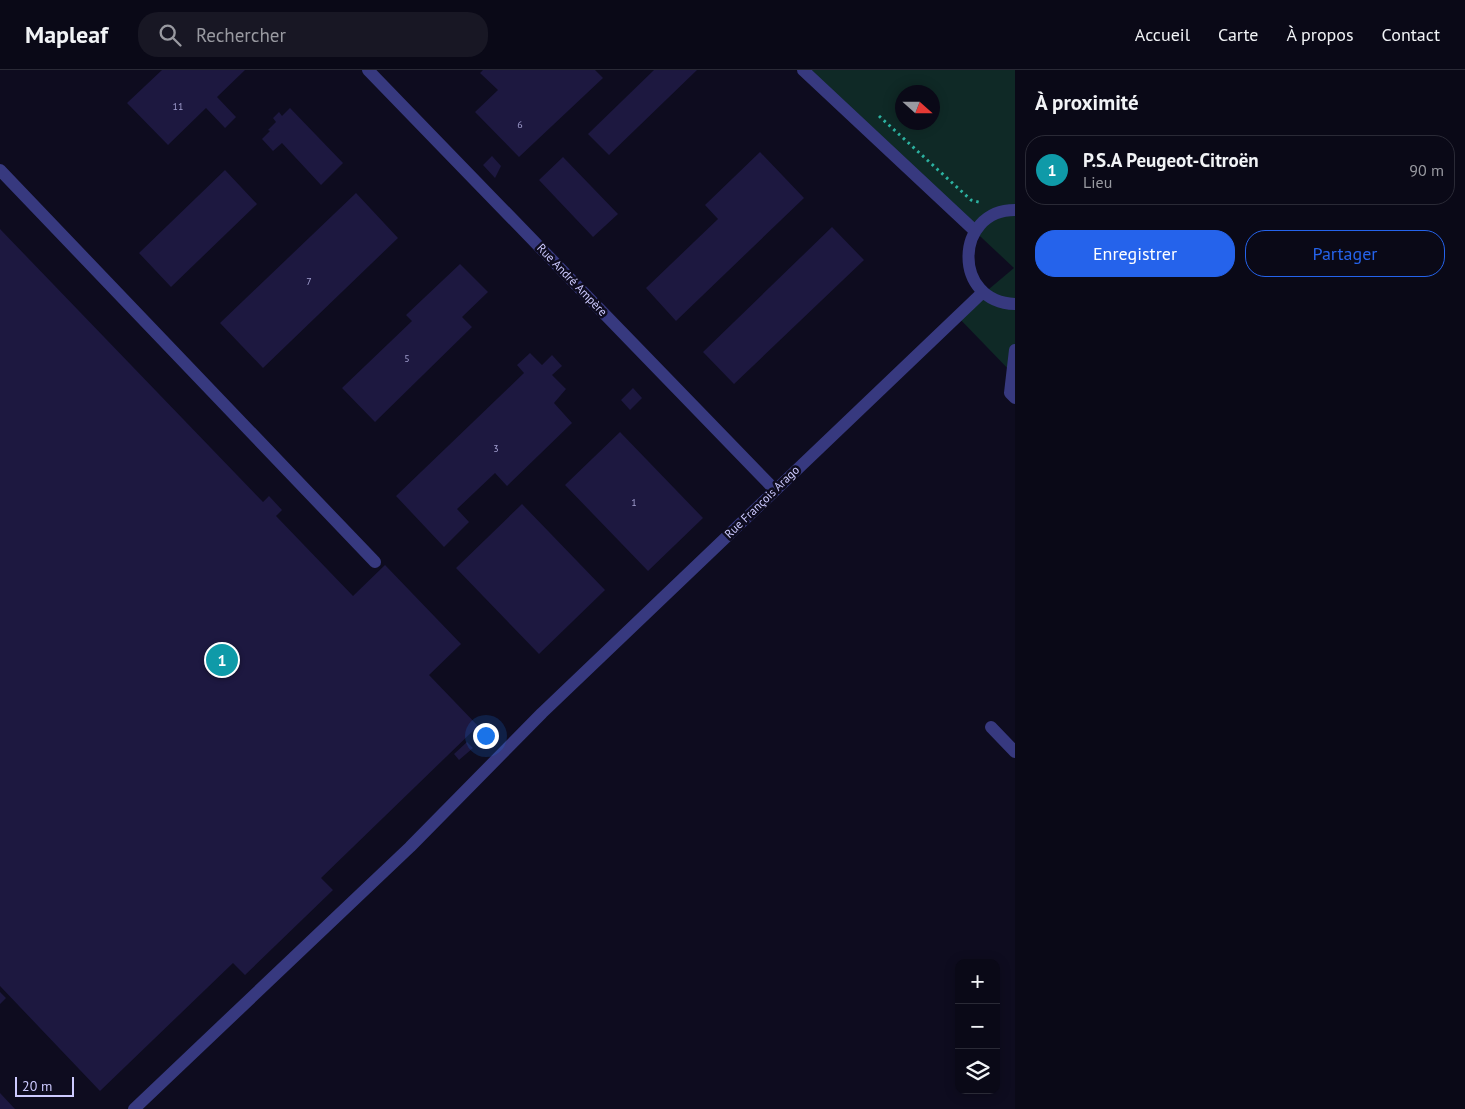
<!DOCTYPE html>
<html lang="fr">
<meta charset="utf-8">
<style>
body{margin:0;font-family:"PT Sans",sans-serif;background:#181724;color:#f1f3f6}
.controls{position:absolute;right:15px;bottom:15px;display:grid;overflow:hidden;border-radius:10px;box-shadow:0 2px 12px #0003}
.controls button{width:45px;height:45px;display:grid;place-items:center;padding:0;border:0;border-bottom:1px solid #2a2a36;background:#0a0917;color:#f1f3f6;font:25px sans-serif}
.compass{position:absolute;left:895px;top:15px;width:45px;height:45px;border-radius:50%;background:#0a0917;box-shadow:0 2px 12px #0003;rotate:111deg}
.scale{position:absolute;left:15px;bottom:12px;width:59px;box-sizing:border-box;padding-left:5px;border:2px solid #cdcaff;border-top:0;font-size:14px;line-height:18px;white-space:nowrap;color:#cdcaff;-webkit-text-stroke:4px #0e0c1f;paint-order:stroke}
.you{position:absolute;left:485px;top:665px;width:18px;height:18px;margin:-12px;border:4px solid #fff;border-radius:50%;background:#1a73e8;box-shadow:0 0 0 8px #1a73e833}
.badge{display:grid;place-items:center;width:32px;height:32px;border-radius:50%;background:#2563eb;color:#fff;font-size:16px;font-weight:700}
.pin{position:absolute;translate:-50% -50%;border:2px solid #fff;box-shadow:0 1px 5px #0006}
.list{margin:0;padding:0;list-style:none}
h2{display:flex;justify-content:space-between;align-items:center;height:65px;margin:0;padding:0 20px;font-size:21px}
h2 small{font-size:16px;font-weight:400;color:#999aa1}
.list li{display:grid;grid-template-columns:32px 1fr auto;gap:15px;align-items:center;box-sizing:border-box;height:70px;margin:0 10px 10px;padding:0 10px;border:1px solid #2a2a36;border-radius:20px}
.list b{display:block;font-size:19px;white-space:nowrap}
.list p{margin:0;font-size:16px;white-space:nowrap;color:#999aa1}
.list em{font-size:16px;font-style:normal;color:#999aa1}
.actions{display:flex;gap:10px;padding:15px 20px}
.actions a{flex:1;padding:11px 0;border:1px solid #2563eb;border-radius:20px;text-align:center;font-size:18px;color:#2563eb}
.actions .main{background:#2563eb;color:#fff}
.icon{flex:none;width:28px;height:28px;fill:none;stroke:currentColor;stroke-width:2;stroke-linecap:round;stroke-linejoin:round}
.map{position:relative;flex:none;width:1015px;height:1039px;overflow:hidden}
header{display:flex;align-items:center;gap:30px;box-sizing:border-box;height:70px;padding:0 25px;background:#0a0917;border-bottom:1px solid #2a2a36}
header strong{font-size:24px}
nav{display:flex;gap:28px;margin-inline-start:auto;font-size:18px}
.search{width:350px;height:45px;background:#181724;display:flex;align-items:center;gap:12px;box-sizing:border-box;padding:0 18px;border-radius:20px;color:#999aa1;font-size:19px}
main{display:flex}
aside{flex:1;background:#0a0917}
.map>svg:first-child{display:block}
.green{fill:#0f2926;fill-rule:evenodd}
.building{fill:#1d1840}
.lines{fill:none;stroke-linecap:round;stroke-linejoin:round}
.path{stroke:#2cb1a0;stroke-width:3;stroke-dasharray:2.5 4;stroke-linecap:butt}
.minor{stroke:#37397f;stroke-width:12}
.labels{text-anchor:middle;stroke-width:5;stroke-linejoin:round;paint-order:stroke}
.number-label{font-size:10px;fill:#a19ecf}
.street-label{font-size:12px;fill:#cdcaff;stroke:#0e0c1f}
</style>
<header>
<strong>Mapleaf</strong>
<div class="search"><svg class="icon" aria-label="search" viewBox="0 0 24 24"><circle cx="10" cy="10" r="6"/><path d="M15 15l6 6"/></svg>Rechercher</div>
<nav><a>Accueil</a><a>Carte</a><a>À propos</a><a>Contact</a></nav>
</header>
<main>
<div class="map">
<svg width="1015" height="1039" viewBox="0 0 1015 1039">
<rect width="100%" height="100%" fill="#0e0c1f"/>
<path class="green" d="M803,0H1015V306L957,246L1014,198ZM902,22H932V52H902Z"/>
<path class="building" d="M162,0H245L217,27L236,47L225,58L206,38L168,75L127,33Z
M483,0H595L603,8L519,87L475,42L498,20L480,3Z
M654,0H697L609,85L588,64Z
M290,38L343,93L321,115L282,73L273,81L262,69L270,61L268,60L276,52L273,48L279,42L282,46Z
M760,82L804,128L676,251L646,218L718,149L705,135Z
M492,86L501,96L495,108L483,95Z
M563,87L618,144L593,167L539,110Z
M225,100L257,134L171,217L139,183Z
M356,123L398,168L263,298L220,253Z
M832,157L864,190L734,314L703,282Z
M0,159L263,432L269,426L282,440L276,446L353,526L385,495L461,574L429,605L478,656L321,808L333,820L245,905L233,893L100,1021L0,916Z
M460,194L488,222L462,247L472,257L375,352L342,318L412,251L406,245Z
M530,283L542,295L552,285L562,296L552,305L566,319L554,333L572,353L507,416L495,403L457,439L469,452L444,477L396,426L524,303L517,295Z
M633,318L642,328L630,340L621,330Z
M620,362L703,448L648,501L565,415Z
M522,434L605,520L539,584L456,498Z
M467,672L473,678L459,690L454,684Z
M0,922L6,928L0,934Z
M0,1023L15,1039H0Z"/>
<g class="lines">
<path class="path" d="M879,46L971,130L982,133"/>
<path class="minor" d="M368,0L775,420
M803,0L975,161
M0,100L375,492
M1015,140C954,140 952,232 1015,234
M1015,280L1010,323L1015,328
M991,657L1015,682
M134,1039L410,777L542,643L983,222"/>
</g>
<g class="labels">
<g class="number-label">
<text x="178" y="40">11</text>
<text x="520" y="58">6</text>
<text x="309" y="215">7</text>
<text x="407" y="292">5</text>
<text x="496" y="382">3</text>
<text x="634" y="436">1</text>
</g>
<g class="street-label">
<text transform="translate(572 210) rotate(46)" y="4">Rue André Ampère</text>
<text transform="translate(762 432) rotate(-44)" y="4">Rue François Arago</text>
</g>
</g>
</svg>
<div class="controls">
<button>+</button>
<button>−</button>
<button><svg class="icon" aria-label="layers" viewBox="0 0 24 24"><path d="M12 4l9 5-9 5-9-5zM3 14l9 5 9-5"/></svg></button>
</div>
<svg class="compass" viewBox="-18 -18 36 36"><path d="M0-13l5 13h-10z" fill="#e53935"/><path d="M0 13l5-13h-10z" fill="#999aa1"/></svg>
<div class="scale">20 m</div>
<div class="you"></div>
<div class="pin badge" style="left:222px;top:590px;background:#0f9aa8">1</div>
</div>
<aside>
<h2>À proximité<small></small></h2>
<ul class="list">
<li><span class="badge" style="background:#0f9aa8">1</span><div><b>P.S.A Peugeot-Citroën</b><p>Lieu</p></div><em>90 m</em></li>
</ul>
<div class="actions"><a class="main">Enregistrer</a><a>Partager</a></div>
</aside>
</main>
